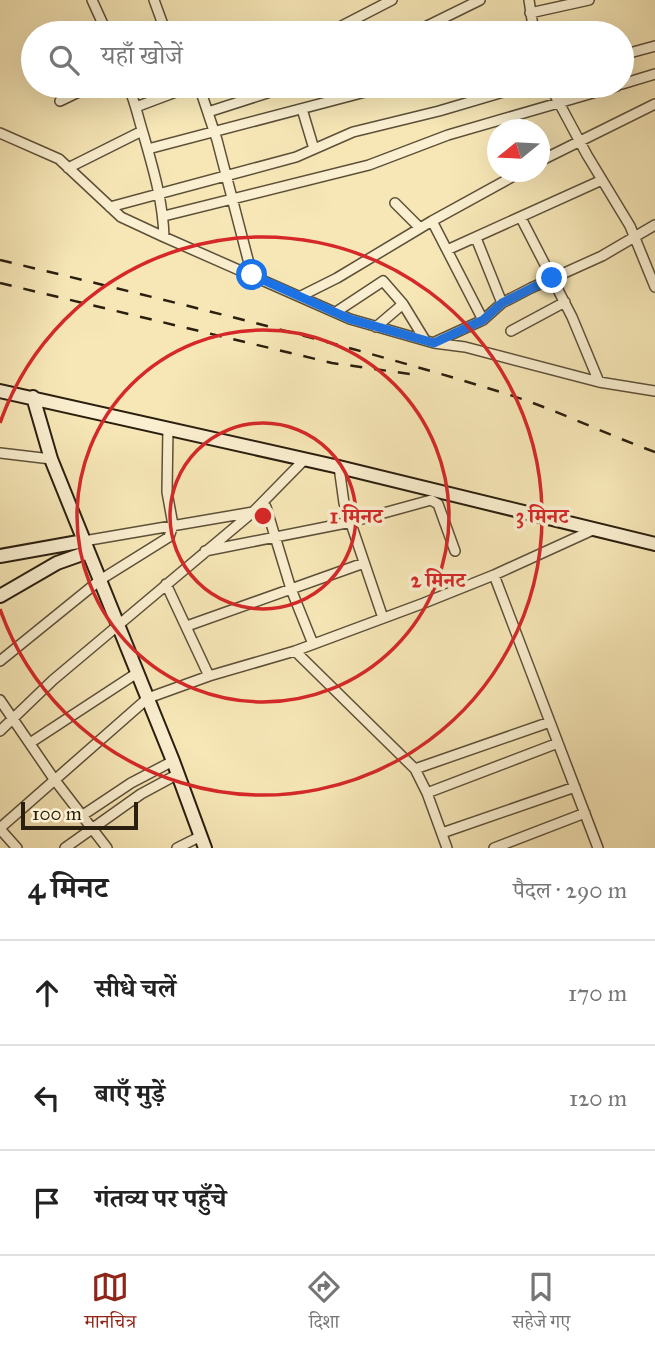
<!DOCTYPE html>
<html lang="hi">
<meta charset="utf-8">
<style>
body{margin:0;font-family:"IM FELL Great Primer","Noto Serif Devanagari",serif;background:#f6f6f6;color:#222}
.compass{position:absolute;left:487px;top:119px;width:63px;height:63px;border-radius:50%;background:#fff;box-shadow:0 7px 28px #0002;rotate:252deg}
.scale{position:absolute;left:21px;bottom:18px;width:117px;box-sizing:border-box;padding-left:7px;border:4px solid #2a1e0e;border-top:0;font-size:19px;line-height:24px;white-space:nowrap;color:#2a1e0e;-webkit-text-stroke:5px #faefd0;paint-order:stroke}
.stop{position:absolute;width:21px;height:21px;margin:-16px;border:5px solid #1a73e8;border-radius:50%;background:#fff}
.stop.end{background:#1a73e8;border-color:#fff;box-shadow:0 2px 7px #0008}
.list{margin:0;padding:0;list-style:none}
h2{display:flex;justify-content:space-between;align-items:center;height:91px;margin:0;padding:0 28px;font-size:30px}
h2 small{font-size:23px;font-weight:400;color:#767676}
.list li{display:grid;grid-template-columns:46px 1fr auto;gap:21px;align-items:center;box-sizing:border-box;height:105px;padding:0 28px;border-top:2px solid #e0e0e0}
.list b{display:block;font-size:26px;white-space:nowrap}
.list em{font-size:23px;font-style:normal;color:#767676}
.icon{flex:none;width:38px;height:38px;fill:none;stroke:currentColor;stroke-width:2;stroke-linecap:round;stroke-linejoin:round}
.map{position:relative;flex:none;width:655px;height:848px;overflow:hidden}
.search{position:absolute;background:#fff;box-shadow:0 7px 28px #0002;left:21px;right:21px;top:21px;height:77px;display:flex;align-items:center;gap:18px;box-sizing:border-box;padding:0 24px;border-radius:38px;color:#767676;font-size:26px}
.sheet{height:406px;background:#fff}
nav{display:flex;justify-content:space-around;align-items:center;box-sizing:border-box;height:98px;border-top:2px solid #e0e0e0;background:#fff;font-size:19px;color:#767676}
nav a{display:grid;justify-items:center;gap:4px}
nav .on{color:#8f2418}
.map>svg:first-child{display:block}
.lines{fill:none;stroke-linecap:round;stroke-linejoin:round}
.street-casing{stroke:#5d5038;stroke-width:12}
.secondary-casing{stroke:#2a1e0e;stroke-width:16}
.street{stroke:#faefd0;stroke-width:9}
.secondary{stroke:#faefd0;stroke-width:12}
.rail{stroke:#2a1e0e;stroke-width:2.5;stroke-dasharray:12 12;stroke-linecap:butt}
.route{stroke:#1a73e8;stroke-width:9}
.ring{fill:none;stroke:#d62828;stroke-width:3.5}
.centre{fill:#d62828;stroke:#faefd0;stroke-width:3.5}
.ring-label{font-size:21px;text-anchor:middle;font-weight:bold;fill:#d62828;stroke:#faefd0;stroke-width:7;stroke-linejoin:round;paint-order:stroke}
</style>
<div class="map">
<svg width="655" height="848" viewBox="0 0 655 848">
<rect width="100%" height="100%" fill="#f7e7b7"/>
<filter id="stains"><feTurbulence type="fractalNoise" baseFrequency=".00286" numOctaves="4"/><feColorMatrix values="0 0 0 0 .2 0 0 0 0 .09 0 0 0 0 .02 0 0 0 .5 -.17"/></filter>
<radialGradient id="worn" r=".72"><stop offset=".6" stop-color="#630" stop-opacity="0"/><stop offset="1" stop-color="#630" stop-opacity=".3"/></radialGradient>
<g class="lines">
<defs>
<path id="street" d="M92,0L107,33
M154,0L166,33
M529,0L534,33
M530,13L589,0
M328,33L392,0
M413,33L480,0
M622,55L655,46
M622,84L655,74
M128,86C135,101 138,117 143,133C153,168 163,201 164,237L350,319L434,343L465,347L599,382L655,391
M199,86L217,140L252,275
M550,86L587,155L630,226L655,287
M60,101L91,86
M136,107L192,86
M302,109L314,149
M208,112L289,86
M0,133L59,159L121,217L164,237
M148,149L388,86
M540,161L655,104
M68,168L142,131
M395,203L420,228
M110,207L296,157L353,132L439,111L524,86
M164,216L369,165L448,135L617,86
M521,218L572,317L599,382
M432,221L483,320
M476,238L502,303
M447,250L602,180
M301,296L337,278L432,221L521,172
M403,304L425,340
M336,312L383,281L403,304L376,327
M511,331L565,302
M435,342L483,320L502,303L531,288L602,256L655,225
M0,453L51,459
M339,467L344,503L383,618
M266,507L291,589L313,644
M84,541L253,512H267
M205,551L351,522L431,500L438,504L455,551
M494,575L598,848
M166,584L209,676
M187,626L364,563
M295,651L415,769L427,793L447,848
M0,661L100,580L169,537L173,525L167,492L168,428
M0,700L54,779L107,848
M0,731L53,680L253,512L305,459
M30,743L137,673
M415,769L550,722
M427,793L558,743
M83,815L131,783L173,761
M0,828L148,698L209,676L295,651L424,603L494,575L595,529
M0,829L17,848
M442,833L575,787
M65,848L141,794L178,774
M177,848L201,836
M494,848L585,813"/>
<path id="secondary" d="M0,391L339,467L655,544
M33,397L51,459L173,761L205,848
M0,556L84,541
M0,596L57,563L88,552"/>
</defs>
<use href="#street" class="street-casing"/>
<use href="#secondary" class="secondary-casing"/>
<use href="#street" class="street"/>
<use href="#secondary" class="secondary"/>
<path class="rail" d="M0,260C170,301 340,342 507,394C557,410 605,434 655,452
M0,283L332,363L417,375"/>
</g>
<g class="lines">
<path class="route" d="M252,275L350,319L434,343L483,320L502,303L552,278"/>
</g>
<g class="ring">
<circle cx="263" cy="516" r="93"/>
<circle cx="263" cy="516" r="186"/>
<path d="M0 423A279 279 0 1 1 0 609"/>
</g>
<circle cx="263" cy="516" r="10" class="centre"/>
<g class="ring-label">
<text x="356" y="523">1 मिनट</text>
<text x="542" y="523">3 मिनट</text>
<text x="438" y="587">2 मिनट</text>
</g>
<rect width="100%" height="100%" filter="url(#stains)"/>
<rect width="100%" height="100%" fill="url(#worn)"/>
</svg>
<svg class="compass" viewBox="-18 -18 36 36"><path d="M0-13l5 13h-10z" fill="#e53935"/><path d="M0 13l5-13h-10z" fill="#767676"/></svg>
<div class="scale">100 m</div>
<div class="stop" style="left:252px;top:275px"></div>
<div class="stop end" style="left:552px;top:278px"></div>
<div class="search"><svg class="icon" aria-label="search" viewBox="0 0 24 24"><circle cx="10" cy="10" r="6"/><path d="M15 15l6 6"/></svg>यहाँ खोजें</div>
</div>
<section class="sheet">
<h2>4 मिनट<small>पैदल · 290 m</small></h2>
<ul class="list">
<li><svg class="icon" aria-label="ahead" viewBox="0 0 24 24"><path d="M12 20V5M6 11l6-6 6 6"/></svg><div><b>सीधे चलें</b></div><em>170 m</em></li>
<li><svg class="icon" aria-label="left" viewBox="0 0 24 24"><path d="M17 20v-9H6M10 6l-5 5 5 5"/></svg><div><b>बाएँ मुड़ें</b></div><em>120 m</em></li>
<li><svg class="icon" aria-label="arrive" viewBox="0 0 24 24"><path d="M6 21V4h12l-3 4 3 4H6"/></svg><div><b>गंतव्य पर पहुँचे</b></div></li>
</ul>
</section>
<nav>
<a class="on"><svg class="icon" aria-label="map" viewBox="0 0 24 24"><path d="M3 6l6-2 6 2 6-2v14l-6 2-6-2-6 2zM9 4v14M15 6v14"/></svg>मानचित्र</a>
<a><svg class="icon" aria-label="directions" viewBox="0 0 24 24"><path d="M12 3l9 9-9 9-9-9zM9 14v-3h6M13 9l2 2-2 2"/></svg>दिशा</a>
<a><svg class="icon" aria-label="saved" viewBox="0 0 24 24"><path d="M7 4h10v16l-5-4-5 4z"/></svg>सहेजे गए</a>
</nav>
